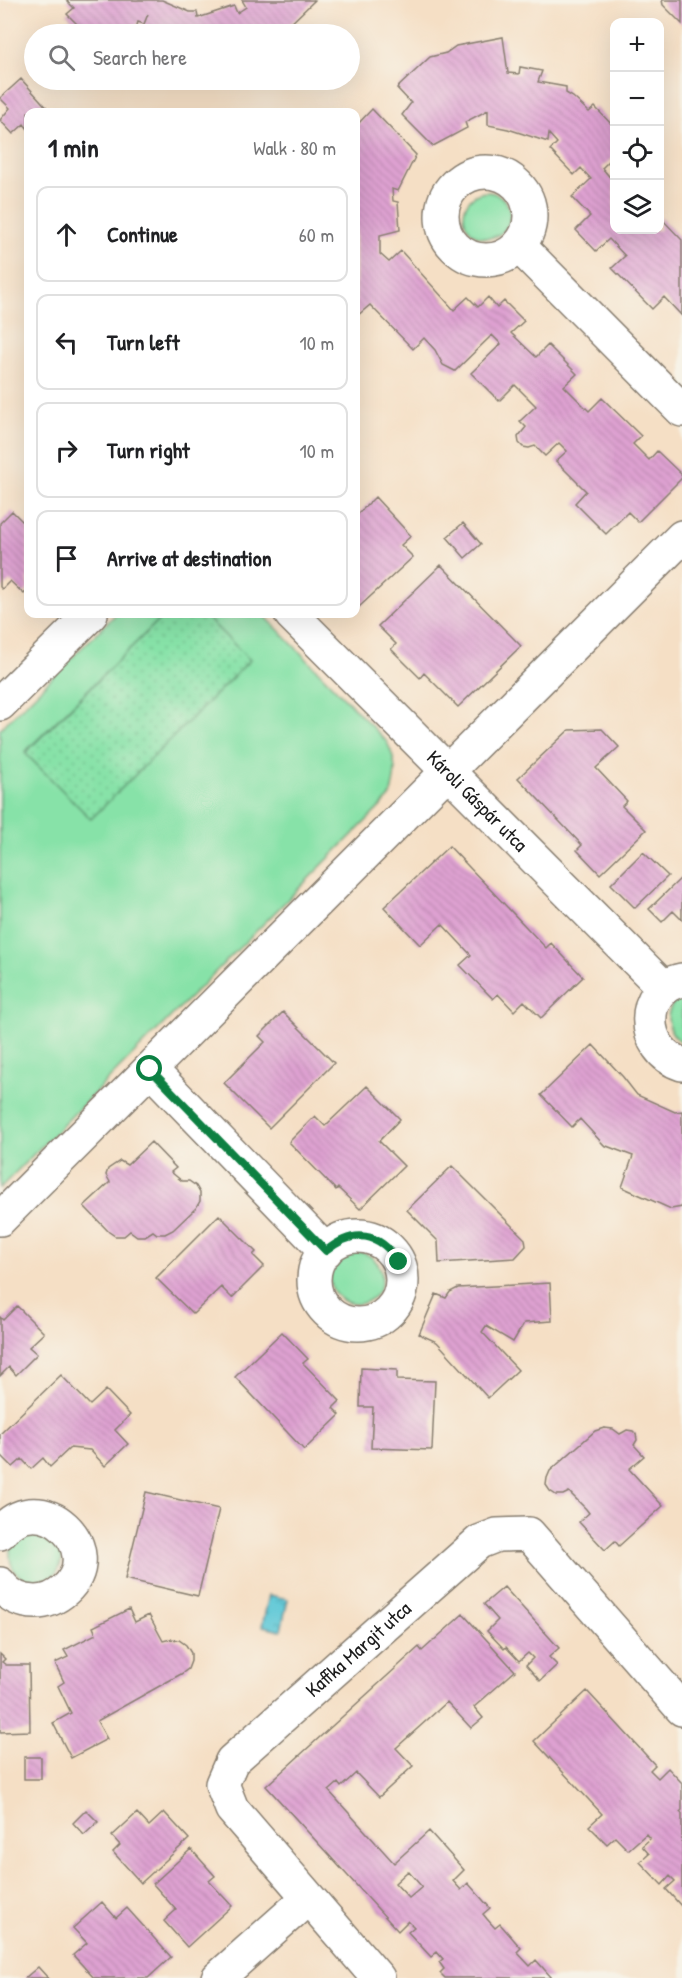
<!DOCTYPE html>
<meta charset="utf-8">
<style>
body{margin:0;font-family:"Patrick Hand",sans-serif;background:#f6f6f6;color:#202124}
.controls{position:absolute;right:18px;top:18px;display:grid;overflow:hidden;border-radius:12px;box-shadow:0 6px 24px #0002}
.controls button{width:54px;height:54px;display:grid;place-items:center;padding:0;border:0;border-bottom:2px solid #e0e0e0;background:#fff;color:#202124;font:30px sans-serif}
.stop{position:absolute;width:18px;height:18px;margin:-14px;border:4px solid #0b8043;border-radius:50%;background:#fff}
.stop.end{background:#0b8043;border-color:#fff;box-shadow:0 2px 6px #0008}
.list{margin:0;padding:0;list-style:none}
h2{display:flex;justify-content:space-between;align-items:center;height:78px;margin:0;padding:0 24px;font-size:26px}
h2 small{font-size:20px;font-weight:400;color:#757577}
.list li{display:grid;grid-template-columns:39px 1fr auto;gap:18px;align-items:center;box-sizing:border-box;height:96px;margin:0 12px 12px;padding:0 12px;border:2px solid #e0e0e0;border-radius:12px}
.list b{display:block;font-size:22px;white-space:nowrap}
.list em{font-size:20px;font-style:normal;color:#757577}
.icon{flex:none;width:33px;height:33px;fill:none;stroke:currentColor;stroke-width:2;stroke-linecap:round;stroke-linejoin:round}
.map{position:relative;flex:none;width:682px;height:1978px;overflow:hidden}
.search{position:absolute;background:#fff;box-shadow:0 6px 24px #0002;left:24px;top:24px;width:336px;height:66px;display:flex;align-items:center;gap:15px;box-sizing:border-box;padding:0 21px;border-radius:33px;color:#757577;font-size:22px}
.panel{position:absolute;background:#fff;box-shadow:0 6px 24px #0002;left:24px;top:108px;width:336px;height:510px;border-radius:12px}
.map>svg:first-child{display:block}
.grass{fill:#87e2a8;stroke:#527f62;stroke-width:1.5}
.park{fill:url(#park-dots);stroke:#527f62;stroke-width:1.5}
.water{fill:url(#water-ripples);stroke:#3c727a;stroke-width:1.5}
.building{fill:url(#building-back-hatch);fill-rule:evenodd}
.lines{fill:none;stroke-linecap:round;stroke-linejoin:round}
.minor-casing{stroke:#887e70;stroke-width:36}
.minor{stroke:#fff;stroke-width:33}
.route{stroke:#0b8043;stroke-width:8}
.labels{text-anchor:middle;stroke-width:4.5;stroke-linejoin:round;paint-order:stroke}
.street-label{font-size:20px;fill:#1c1c1c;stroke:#f7f3e8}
</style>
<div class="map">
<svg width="682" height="1978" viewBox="0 0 682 1978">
<defs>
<pattern id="park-dots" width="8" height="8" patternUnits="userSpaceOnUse" patternTransform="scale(1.5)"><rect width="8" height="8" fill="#87e2a8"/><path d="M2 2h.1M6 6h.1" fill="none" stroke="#74c190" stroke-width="1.8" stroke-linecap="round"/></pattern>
<pattern id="water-ripples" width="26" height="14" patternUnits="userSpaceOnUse" patternTransform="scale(1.5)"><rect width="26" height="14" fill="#5dc8d7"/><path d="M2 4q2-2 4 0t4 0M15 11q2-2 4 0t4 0" fill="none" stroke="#50abb8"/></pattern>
<pattern id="building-back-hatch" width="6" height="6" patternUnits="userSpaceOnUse" patternTransform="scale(1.5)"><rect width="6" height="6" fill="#dea1d1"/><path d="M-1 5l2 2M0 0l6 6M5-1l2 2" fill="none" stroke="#be8ab3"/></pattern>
</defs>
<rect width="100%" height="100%" fill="#f7f3e8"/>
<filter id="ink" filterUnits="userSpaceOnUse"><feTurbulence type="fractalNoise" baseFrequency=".0167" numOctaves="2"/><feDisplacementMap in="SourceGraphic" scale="12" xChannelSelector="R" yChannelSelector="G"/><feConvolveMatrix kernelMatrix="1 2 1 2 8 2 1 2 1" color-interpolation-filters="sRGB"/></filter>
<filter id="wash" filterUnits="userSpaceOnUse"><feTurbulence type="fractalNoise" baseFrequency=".008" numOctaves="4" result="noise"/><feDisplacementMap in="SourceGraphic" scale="24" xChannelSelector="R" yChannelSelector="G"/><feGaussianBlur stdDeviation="1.35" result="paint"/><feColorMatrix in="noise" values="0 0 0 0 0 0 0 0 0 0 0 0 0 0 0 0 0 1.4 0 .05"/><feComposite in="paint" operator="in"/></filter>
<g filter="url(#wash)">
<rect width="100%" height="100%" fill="#f5dfc5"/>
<path class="grass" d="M464 215a23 23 0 1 1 46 0a23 23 0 1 1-46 0Z
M116,614H165L25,752L249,660L203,614H263L387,742C398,765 396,774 390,797L0,1188V729Z
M682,997V1043C665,1031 662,1008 682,997Z
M330 1278a26 26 0 1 1 52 0a26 26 0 1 1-52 0Z
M10 1556a26 26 0 1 1 52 0a26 26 0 1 1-52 0Z"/>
<path class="park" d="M165,614H203L250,660L91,819L25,753Z"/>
<path class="water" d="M269,1595L288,1599L281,1630L262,1626Z"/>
<g id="blocks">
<path class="building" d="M66,0H162L190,12H197L198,18L234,6L237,13L246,7L242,0H315L280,34H262L260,31L254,34H140L148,14L144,24L138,22L134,34H87L67,14L74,8Z
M662,0H682V24L663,5Z
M503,37L508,73L519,74L520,67L542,71L538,82L566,87V93L573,97L589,112L595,107L614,127V134L612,137L614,139V156L602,168L614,182V230H660V217L682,240V316L664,297L652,309L612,268L625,256L609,239L596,251L576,230L590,216L572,197L591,179L581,168L574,175L550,150L557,143L549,134L548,142L508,129L488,125V110L465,122L467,128L433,146L402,115L411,103L397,88L430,57L446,53L456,46Z
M21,79L51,112H28V129L24,124L13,134L0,120L10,108L0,98Z
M372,109L416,155L398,191L392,189L393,201L398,202L400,230L380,235V254L389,262L401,251L454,310L468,297L478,307L488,297L497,308L504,301L524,321L511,333L536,357L548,345L577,374L564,386L589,411L602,398L641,436L633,444L649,460L657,451L682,475V478L638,522L628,512L606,534L575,503L586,491L556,461L567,451L559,443L545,456L535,446L529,448L523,447L519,443L518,437L526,427L520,421L536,406L515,385L499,401L471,373L501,344L492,335L455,371L443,365L435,350L424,338L413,349L370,305L357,316L356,313V126Z
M375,497L411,536L401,545L413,557L359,607L356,604V516Z
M12,511L28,527V589L24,594L10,581L2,589L0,587V523Z
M463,523L481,544L465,558L447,537Z
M441,565L521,646L458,707L424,673L420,678L391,649L396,644L378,626Z
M602,729L619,747L596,768L627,801L622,806L646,830L600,874L577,850L582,845L518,778L569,730Z
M449,846L546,948L551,943L583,977L541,1018L524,1001L514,1011L498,994L493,999L460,965L471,955L442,924L420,945L384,907Z
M643,852L668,876L635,908L611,884Z
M682,877V920L673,911L662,922L649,909Z
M283,1012L334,1063L269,1128L224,1083L265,1042L259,1036Z
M593,1045L623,1077L637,1095L675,1112L682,1111V1207L671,1209L622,1187L633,1156L604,1145L580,1119L572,1127L541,1095Z
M367,1086L400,1119L379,1141L404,1166L360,1209L338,1188L336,1190L289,1142L315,1116L325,1126Z
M151,1142L176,1168L171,1172L177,1177L182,1181H189L196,1186L200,1193V1201L196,1208L173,1230L165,1234H157L153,1231L145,1236H137L130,1231L124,1236H115L109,1232L84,1206L110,1182L106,1175L108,1169L120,1161L127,1165Z
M452,1166L525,1239L526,1246L515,1258L439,1263L438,1241L407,1210Z
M219,1215L256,1252L253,1255L264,1266L232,1298L221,1287L193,1314L156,1278Z
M550,1283L552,1321L524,1323L513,1342L486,1326L482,1332L518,1370L488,1398L437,1342L419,1334L436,1294L446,1298L450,1292L458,1288Z
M17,1306L44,1333L29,1347L37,1354L16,1375L9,1367L0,1376V1317L3,1320Z
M282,1332L308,1359L303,1363L340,1401L333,1408L340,1415L304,1450L235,1377Z
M361,1368L397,1370V1380L435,1381L432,1450L371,1448L373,1407H360Z
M61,1375L90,1405L106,1390L130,1415L115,1430L128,1444L105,1466L90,1450L70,1448L50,1467L43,1458L31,1469L22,1459L13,1467L0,1454V1434Z
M604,1428L613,1429L620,1434L627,1430L633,1431L636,1434L637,1440L634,1445L644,1456L629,1469L663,1506L619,1546L615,1541L605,1550L579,1522L589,1513L586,1509L569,1492L563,1495H556L550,1491L546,1485L547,1478L550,1471L595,1431Z
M146,1492L219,1509L198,1596L125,1579Z
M504,1587L559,1648L549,1657L557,1665L540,1681L526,1665L533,1658L528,1653L519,1661L506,1647L504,1649L487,1631L498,1620L484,1604Z
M129,1609L135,1622L149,1615L163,1641L171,1639L179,1640L186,1645L191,1653V1661L188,1669L181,1674L97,1721L107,1739L71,1758L53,1723L71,1713L58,1686L64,1682L55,1663L68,1657L64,1650L96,1634L93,1627Z
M463,1614L515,1671L474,1707L483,1718L471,1728L447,1702L396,1748L413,1766L379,1797L356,1773L341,1787L338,1783L329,1791L394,1863L429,1831L464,1870L453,1881L461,1890L468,1883L490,1908L483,1914L487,1919L495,1928L500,1924L521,1948L517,1952L530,1966L536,1960L552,1978H445L440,1973L444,1969L439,1962L443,1959L437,1952L431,1957L408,1932L414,1927L408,1921L398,1931L266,1786L419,1647L422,1651ZM408,1871L422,1887L409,1898L395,1883Z
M0,1654L5,1659L2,1662L6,1665H29L30,1731L0,1732Z
M587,1691L655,1765L650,1770L658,1778L668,1768L682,1783V1810L680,1812L682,1814V1907L666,1889L675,1881L670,1876L662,1885L640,1862L649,1854L642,1846L650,1839L646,1834L628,1850L615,1837L607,1844L589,1826L602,1814L534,1741Z
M24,1757H41V1779H24Z
M86,1810L98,1822L84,1835L73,1823Z
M164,1812L189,1839L141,1883L113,1852L120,1845L112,1836L137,1813L149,1826Z
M191,1849L215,1876L209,1881L232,1906L187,1947L164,1921L176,1910L153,1884Z
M102,1902L116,1918L127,1908L171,1957L148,1978H94L73,1955L87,1943L73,1928Z
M38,1967L48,1978H25Z"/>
</g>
</g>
<g filter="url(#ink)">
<use href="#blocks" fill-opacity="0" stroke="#887e70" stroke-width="1.5"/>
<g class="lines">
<defs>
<g id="minor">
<circle cx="486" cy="216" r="44"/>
<path d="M519,246L682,410"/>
<path id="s1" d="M291,614L664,988"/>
<path d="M0,704L91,614"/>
<path d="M682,980C638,988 640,1051 682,1064"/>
<path d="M150,1069L326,1251"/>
<path d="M0,1219L682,537"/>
<circle cx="358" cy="1280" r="44"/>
<path d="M0,1533C41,1482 109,1550 65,1590C57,1597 47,1602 36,1602C22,1602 8,1596 0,1584"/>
<path d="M218,1978L308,1898"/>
<path id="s2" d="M378,1978L232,1809L222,1784L232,1761L479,1542L497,1535L529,1534L682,1709"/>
</g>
</defs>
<use href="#minor" class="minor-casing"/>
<use href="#minor" class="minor"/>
</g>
</g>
<g class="lines" filter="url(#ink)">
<path class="route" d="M150,1069L326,1251C354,1228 379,1232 399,1262"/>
</g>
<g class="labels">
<g class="street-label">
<text dy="7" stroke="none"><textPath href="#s1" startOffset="264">Károli Gáspár utca</textPath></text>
<text dy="7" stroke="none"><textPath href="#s2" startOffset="444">Kaffka Margit utca</textPath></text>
</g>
</g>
</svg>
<div class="controls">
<button>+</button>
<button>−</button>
<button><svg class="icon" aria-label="locate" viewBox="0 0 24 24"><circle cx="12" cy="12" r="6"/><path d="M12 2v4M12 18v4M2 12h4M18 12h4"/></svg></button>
<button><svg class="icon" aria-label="layers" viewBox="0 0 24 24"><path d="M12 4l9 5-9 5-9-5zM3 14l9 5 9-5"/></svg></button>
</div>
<div class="stop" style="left:150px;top:1069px"></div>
<div class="stop end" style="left:399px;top:1262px"></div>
<div class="search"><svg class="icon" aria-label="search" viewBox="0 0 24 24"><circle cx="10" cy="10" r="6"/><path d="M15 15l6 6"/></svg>Search here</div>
<section class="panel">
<h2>1 min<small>Walk · 80 m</small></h2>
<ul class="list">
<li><svg class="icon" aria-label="ahead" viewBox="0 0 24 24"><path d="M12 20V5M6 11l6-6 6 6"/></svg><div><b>Continue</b></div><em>60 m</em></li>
<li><svg class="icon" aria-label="left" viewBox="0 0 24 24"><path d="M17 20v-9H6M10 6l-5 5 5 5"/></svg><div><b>Turn left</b></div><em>10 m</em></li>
<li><svg class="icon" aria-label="right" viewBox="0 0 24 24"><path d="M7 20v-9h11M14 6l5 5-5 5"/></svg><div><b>Turn right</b></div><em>10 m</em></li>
<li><svg class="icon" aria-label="arrive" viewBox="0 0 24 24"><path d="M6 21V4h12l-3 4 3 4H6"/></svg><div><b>Arrive at destination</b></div></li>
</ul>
</section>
</div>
